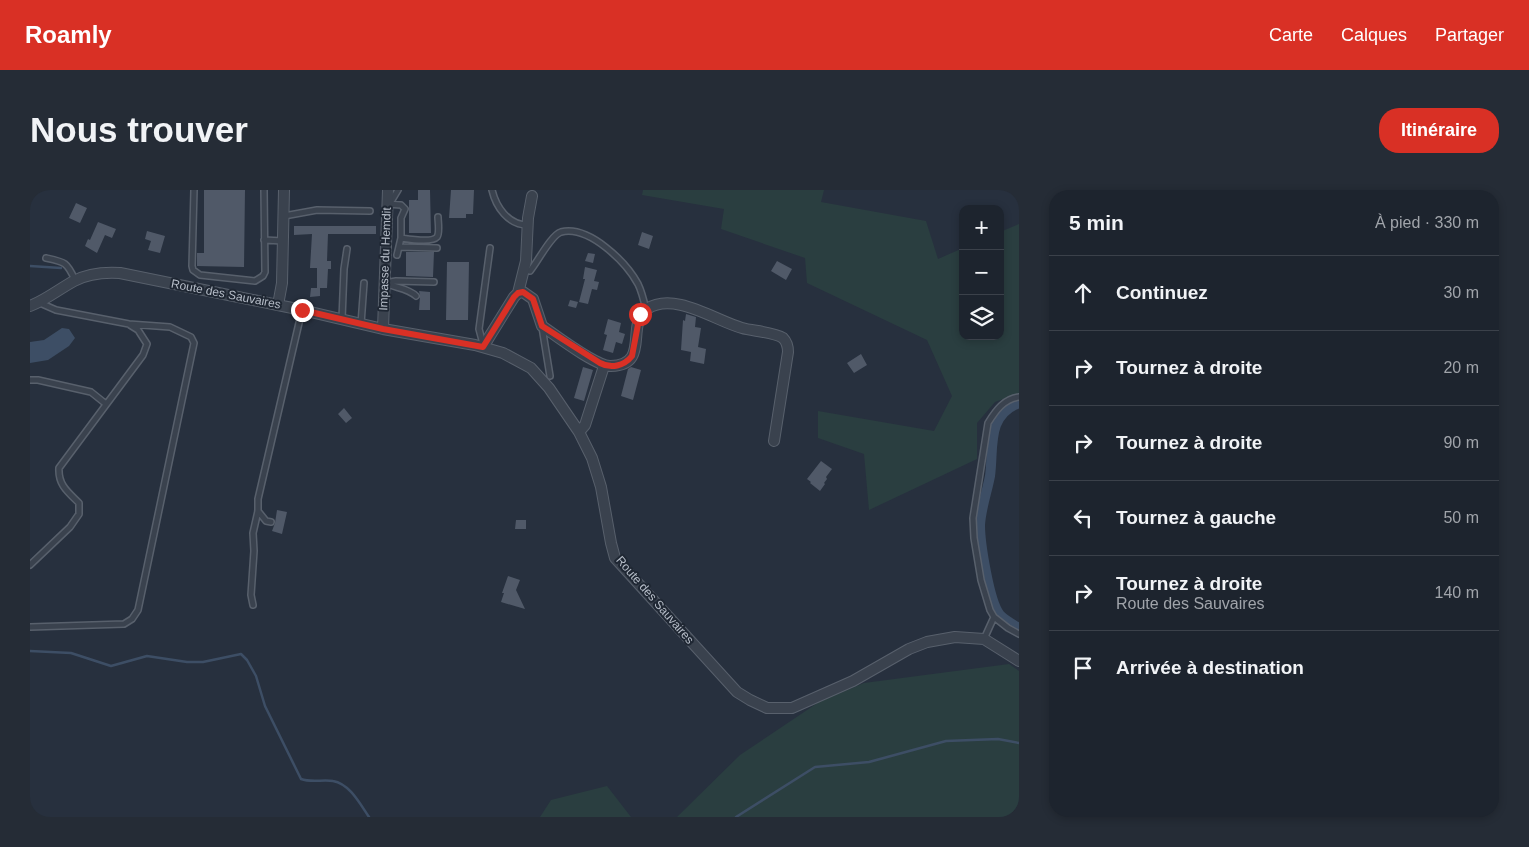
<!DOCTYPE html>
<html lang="fr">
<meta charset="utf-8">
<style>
body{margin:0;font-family:Arial,sans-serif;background:#252c36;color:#f1f3f6}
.controls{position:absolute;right:15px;top:15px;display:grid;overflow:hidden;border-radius:10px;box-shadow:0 2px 8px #0003}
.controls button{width:45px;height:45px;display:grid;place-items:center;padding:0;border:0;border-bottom:1px solid #3b414a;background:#1d242e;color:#f1f3f6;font:25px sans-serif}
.stop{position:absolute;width:15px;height:15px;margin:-11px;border:4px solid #d93025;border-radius:50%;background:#fff}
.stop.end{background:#d93025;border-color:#fff;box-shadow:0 1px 5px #0008}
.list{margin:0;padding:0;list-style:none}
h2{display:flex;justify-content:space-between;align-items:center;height:65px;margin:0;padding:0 20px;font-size:21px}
h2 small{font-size:16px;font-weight:400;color:#a0a4aa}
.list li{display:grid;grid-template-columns:32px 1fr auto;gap:15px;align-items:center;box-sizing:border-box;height:75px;padding:0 20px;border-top:1px solid #3b414a}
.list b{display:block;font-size:19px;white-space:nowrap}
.list p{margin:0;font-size:16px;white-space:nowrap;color:#a0a4aa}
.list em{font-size:16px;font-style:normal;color:#a0a4aa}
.icon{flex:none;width:28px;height:28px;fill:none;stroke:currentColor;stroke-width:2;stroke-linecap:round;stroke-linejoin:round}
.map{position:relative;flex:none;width:989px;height:627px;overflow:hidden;border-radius:20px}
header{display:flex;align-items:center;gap:30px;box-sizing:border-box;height:70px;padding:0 25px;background:#d93025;color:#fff}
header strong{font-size:24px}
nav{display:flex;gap:28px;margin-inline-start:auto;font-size:18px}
.intro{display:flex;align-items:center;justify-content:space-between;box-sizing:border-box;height:120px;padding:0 30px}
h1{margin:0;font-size:35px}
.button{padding:12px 22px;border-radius:20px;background:#d93025;color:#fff;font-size:18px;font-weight:700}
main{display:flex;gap:30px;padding:0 30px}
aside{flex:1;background:#1d242e;border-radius:20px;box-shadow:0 2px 8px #0003}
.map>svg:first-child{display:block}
.green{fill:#2a3e40}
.water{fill:#3d4e65}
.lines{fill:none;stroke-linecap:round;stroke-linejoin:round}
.stream{stroke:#3d4e65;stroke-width:2.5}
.canal{stroke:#3d4e65;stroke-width:10}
.building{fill:#505968}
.lane-casing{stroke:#58606c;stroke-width:8}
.street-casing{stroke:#58606c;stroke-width:12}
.lane{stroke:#3a424e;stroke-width:5}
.street{stroke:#3a424e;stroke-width:10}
.route{stroke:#d93025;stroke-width:6}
.labels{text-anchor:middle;stroke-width:4;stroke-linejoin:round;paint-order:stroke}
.street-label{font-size:12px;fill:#b7bec9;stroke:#1f2733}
</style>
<header>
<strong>Roamly</strong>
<nav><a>Carte</a><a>Calques</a><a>Partager</a></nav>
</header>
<div class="intro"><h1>Nous trouver</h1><a class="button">Itinéraire</a></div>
<main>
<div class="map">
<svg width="989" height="627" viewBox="0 0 989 627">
<rect width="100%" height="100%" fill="#27303e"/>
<path class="green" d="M613,0H794L791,12L896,31L908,69L933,58V146H970V42L989,34V203L965,212L947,233V269L839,320L834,264L788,248V221L904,241L922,206L897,150L777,93L775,68L691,39L694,19L612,5Z
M979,474L989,481V624L982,627H647L710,565L789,512L834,493Z
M577,596L601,627H510L521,610Z"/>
<path class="water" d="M32,138L39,139L45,148L39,156L18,170L0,173V152L14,150Z"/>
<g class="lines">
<path class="stream" d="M0,76L31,78
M0,461L41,463L81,476L117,466L157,472H173L211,464L217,470L226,486L235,516L271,589C282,593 293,589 303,591C320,594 330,614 339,627
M706,627L785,577L839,572L916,551L968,549L989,553"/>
<path class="canal" d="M989,213C956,226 964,257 960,286C957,302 951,318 950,335C950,352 959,412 970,425C975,430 982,434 989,438"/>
</g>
<path class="building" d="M174,0H215L214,77L167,76V63H174Z
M388,0H400L401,43H379V10H388Z
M421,0H444L443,24H436V28H419Z
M46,13L57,18L50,33L39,28Z
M68,32L86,39L82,48L75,45L67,63L55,56L58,49L60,50Z
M264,36H346V44H298L297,71H301V79H298L297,98H287V78H280L282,44L264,45Z
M117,41L135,46L130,63L118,60L121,51L115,49Z
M612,42L623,46L619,59L608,55Z
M376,62H404L403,87L376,86Z
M558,63L565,64L563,73L555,71Z
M747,71L762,79L756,90L741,81Z
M417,72H439L438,130H416Z
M555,77L567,80L564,91L569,92L567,100L562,99L558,114L549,112L555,89H553Z
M281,98H290V106L280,107Z
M389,101L400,102V120H389L390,106Z
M540,110L548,112L546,118L538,116Z
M656,124L666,127L665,137L671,138L668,157L676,159L674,174L660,171L661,162L651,160L653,130L655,131Z
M578,129L591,133L589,142L595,144L592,154L586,152L583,163L573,160L577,145L574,144Z
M831,164L837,175L824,183L817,173Z
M553,177L563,180L554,211L544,208Z
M601,177L611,180L603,210L591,206L598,179Z
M314,218L322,228L316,233L308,224Z
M791,271L802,279L796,287L797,289L794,293L795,294L790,301L780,293L781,292L777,289Z
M247,320L257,322L252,344L242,341L245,333Z
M486,330H496V339H485Z
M478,386L490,390L486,400L495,419L471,412L474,403H472Z"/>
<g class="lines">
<defs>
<path id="lane" d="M164,0L162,76L163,80L170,85L225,91L233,86L235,82L234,0
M368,0L362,10L357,14L371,15L375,19L371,28V48C378,49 402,53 407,47C410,43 408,32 408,27
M462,0C466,17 478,35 498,35
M254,26L287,20L340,21
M234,50L253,51
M369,57L407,58
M367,65L371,48
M16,68C35,72 37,72 45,90
M494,80L500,81C507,73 521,45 531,42C559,35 596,72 608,94C612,102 614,111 616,120
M386,106C378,98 365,98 355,93L366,91L404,92
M312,129L314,79L317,59
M331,134L334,93
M512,137L520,186
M453,154L449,139L460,58
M0,190H8L61,202L76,214
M989,207C974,209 966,220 958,233L943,328L944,348L951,390L960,420L964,427L978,438L989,444
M228,321L236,331L241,332
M0,375L40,337L49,324V313C38,302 28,295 29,278L113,165L117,154L108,140L100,135
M223,415L221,405L224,361L223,343L228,321V309L272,120
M0,437L94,434L102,429L108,420L164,153L161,147L140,137L99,134L26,120L10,113
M954,449L964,427
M988,627L989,626"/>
<path id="street" d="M488,103L496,71L498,28L502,6
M248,115L252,93L254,0
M0,116C16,110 29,99 44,91C59,83 74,82 90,83L272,120L353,139L445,155L473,163L501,178L519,198L549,242L562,268L571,297L581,353L585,368L707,502L720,510L737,518H762L823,491L879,459L897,452L925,447L954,449L989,471
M353,139L358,0
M453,157L484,107L488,103L493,102L503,109L512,136C525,145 567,177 581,176C621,175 595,134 617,119C644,101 686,131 712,138C722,141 744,142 753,148C757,152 758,156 758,162L744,251
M549,242L555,235L574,176"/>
</defs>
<use href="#lane" class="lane-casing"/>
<use href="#street" class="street-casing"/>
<use href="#lane" class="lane"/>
<use href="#street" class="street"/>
</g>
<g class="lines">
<path class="route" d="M272,120L353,139L453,157L484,107L488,103L493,102L503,109L512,136L570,173C581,179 594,176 602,166L610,124"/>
</g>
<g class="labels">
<g class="street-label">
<text transform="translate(355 69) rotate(-88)" y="4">Impasse du Hemdit</text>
<text transform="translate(196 104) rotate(11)" y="4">Route des Sauvaires</text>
<text transform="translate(625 410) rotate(49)" y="4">Route des Sauvaires</text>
</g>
</g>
</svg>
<div class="controls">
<button>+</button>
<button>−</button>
<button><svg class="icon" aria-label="layers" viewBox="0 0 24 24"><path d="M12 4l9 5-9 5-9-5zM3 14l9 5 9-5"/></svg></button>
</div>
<div class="stop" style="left:610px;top:124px"></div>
<div class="stop end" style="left:272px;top:120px"></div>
</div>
<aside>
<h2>5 min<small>À pied · 330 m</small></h2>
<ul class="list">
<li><svg class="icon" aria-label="ahead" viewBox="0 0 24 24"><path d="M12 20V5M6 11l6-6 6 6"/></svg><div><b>Continuez</b></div><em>30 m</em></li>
<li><svg class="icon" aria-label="right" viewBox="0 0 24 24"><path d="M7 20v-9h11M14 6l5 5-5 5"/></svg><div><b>Tournez à droite</b></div><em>20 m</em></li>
<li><svg class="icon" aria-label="right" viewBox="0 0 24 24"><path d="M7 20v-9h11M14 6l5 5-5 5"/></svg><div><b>Tournez à droite</b></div><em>90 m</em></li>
<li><svg class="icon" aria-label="left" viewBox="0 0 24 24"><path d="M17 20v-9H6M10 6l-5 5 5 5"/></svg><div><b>Tournez à gauche</b></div><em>50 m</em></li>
<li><svg class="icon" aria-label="right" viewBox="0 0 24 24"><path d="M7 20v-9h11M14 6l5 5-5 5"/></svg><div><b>Tournez à droite</b><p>Route des Sauvaires</p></div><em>140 m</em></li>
<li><svg class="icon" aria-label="arrive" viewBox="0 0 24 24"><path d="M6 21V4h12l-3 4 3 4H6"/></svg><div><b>Arrivée à destination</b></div></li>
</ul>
</aside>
</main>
